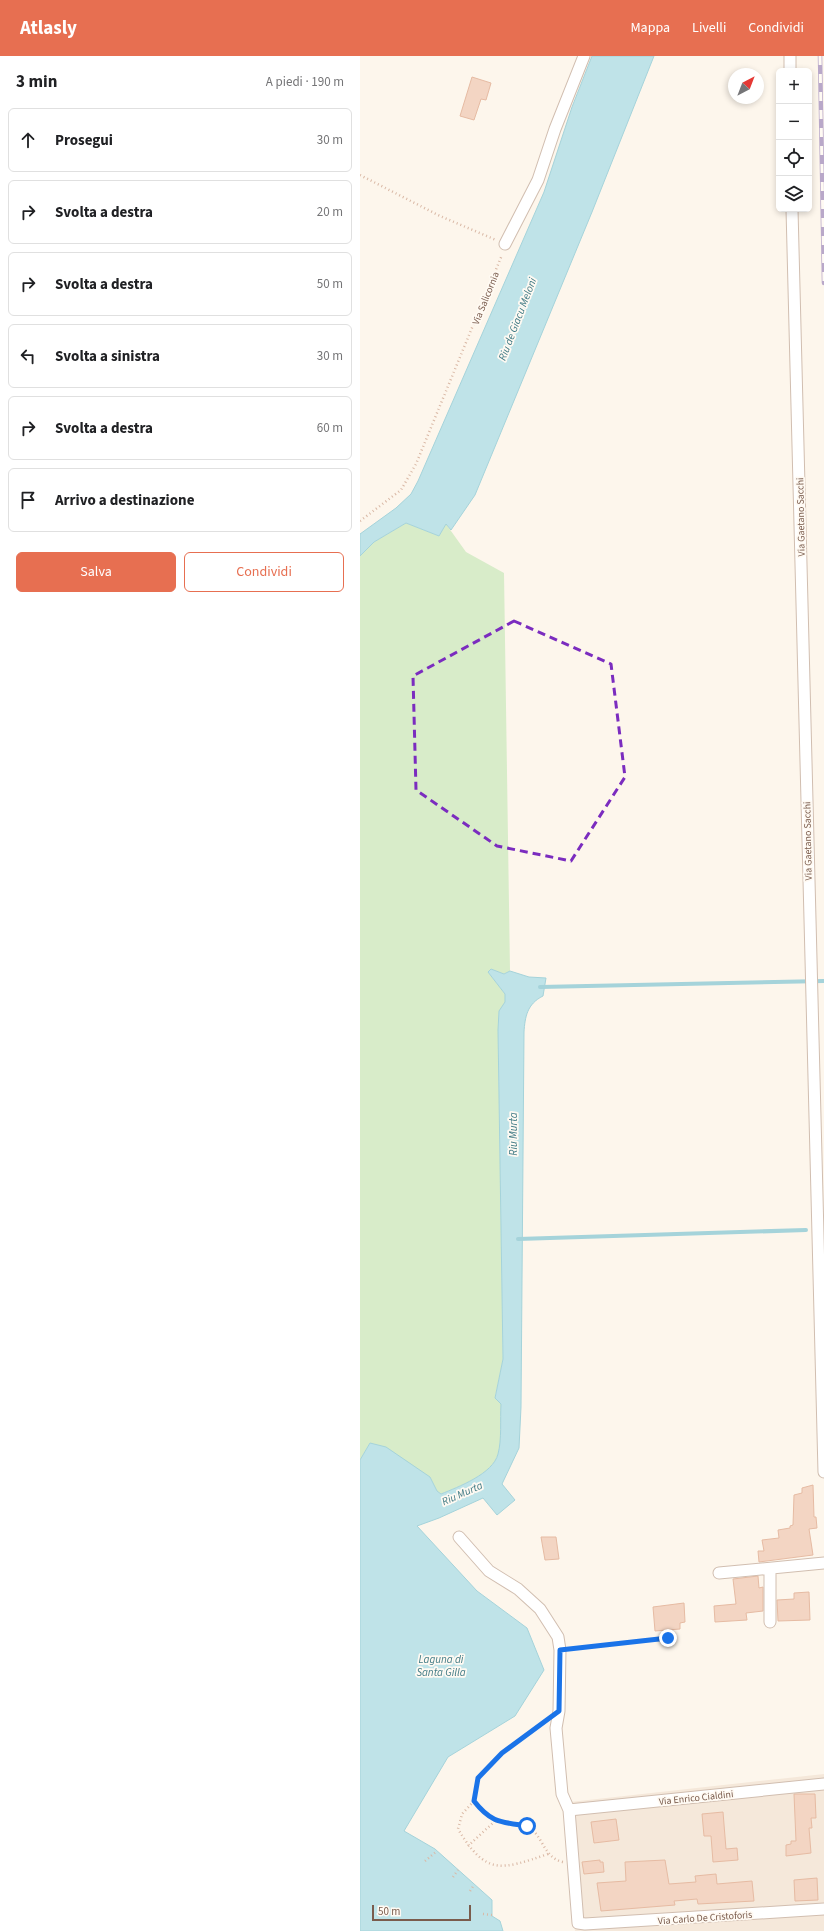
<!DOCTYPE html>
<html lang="it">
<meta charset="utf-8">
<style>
body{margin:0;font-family:"Source Sans 3",sans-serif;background:#f6f6f6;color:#202124}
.controls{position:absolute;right:12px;top:12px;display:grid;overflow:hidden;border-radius:6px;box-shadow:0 2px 6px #0003}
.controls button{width:36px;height:36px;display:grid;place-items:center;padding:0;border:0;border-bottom:1px solid #e0e0e0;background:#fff;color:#202124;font:20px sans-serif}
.compass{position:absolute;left:368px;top:12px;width:36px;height:36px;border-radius:50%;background:#fff;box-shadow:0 2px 6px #0003;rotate:42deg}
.scale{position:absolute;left:12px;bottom:10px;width:99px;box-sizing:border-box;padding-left:4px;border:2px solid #7a5c4d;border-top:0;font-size:11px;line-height:14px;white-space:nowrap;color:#7a5c4d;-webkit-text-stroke:3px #fffaf3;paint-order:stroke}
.stop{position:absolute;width:12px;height:12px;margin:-9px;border:3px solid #1a73e8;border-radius:50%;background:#fff}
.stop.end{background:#1a73e8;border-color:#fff;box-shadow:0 1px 4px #0008}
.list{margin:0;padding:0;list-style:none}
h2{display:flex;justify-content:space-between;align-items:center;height:52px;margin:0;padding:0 16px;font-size:17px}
h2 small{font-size:13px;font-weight:400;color:#757577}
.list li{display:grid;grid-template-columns:26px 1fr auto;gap:12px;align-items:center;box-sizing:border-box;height:64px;margin:0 8px 8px;padding:0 8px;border:1px solid #e0e0e0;border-radius:6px}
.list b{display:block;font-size:15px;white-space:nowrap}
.list em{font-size:13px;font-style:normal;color:#757577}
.actions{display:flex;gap:8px;padding:12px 16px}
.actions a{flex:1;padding:9px 0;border:1px solid #e76f51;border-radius:6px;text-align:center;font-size:14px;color:#e76f51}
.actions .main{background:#e76f51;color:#fff}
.icon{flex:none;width:22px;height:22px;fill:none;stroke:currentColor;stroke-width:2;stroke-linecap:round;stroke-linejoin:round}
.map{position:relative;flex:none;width:464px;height:1875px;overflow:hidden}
header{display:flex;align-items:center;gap:24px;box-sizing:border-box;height:56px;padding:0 20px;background:#e76f51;color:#fff}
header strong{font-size:19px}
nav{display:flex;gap:22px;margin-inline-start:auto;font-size:14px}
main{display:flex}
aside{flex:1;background:#fff}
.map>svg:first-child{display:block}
.residential{fill:#f5e8da}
.green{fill:#d8ecc9}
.water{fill:#bfe3e8;stroke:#a5d3da}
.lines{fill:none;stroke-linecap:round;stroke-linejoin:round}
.stream{stroke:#a5d3da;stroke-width:4}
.building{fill:#f3d5c3;stroke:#e6bba3}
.minor-casing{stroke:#d1beb0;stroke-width:13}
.path{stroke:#d9b8a5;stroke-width:2.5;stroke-dasharray:1 3;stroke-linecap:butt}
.minor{stroke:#fff;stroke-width:11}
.rail-casing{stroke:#b9a8c9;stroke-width:4.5}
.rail{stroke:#fffaf3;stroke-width:3;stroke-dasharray:9;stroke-linecap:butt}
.route{stroke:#1a73e8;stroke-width:5}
.marked{fill:none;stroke:#7b2cbf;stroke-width:3;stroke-dasharray:8 5;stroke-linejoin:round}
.labels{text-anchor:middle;stroke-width:3.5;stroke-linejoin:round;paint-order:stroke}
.street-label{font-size:10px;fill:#7a5c4d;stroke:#fffaf3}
.water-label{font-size:11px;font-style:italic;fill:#437c86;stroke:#fffaf3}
</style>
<header>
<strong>Atlasly</strong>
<nav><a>Mappa</a><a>Livelli</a><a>Condividi</a></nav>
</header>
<main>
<aside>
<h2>3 min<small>A piedi · 190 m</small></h2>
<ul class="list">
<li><svg class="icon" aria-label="ahead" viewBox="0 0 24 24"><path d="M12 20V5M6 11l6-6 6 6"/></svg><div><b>Prosegui</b></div><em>30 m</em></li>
<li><svg class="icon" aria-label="right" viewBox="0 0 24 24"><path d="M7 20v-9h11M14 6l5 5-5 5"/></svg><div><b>Svolta a destra</b></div><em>20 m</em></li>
<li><svg class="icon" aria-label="right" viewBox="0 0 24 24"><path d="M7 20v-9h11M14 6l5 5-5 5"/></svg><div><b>Svolta a destra</b></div><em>50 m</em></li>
<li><svg class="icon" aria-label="left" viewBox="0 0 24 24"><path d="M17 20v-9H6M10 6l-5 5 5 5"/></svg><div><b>Svolta a sinistra</b></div><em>30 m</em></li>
<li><svg class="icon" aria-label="right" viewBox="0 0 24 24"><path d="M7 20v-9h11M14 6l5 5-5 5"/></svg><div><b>Svolta a destra</b></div><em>60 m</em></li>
<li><svg class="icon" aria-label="arrive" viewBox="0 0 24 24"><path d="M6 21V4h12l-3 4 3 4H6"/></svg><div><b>Arrivo a destinazione</b></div></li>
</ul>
<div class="actions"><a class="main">Salva</a><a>Condividi</a></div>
</aside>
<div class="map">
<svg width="464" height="1875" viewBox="0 0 464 1875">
<rect width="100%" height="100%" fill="#fdf6ec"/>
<path class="residential" d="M464,1718V1875H215L206,1761L201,1747Z"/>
<path class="green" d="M46,467L79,480L86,468L106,496L144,517L150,915L144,918L131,913L128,916L145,938V946L139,956L138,974L143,1303L135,1341L141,1348C140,1364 142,1383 138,1398C133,1418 98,1431 81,1438L77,1435L70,1421L10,1387L0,1404V500L14,486Z"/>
<path class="water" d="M232,0H294L232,156L115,439L91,474L86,468L79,480L46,467L14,486L0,500V478L36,452L51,438L58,425L184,136L212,51Z
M131,913L144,918L150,915L169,921L186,922L183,940C167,948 165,961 164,976L161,1351L159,1392L142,1428L155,1444L137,1459L123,1442L79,1462L57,1470L117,1535L167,1572L184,1614L155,1660L88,1701L44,1775L75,1793L132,1844V1860L140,1865L143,1875H0V1404L10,1387L26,1391L70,1421L77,1435L81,1438C98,1431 133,1418 138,1398C142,1383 140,1364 141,1348L135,1342L143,1303L138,974L139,955L145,946V938L128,916Z"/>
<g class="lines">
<path class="stream" d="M180,931L464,925
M158,1183L446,1174"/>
</g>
<path class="building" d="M112,21L131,27L126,44L121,43L114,64L100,60Z
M453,1429L454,1461H456L457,1472L449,1473L453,1499L399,1506L398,1495H404L402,1484L419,1482L418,1474L430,1472V1470L433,1469L434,1439L442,1437V1432Z
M181,1481H196L199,1503L185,1504Z
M398,1520L399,1532L403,1531V1555L386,1557L387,1564L355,1566L354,1550L376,1548L373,1523Z
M449,1536L450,1564L418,1565L417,1544L434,1543V1537Z
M324,1547L325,1566L320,1567V1573L295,1575L293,1551Z
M434,1738H455L456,1762H451L452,1772H449L451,1797L426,1800V1789L431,1788V1785H436Z
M363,1756L366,1793L377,1792L378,1804L353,1806L351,1780H344L342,1758Z
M256,1763L259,1784L234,1787L231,1766Z
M240,1804V1806H243L244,1816L224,1818L222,1806Z
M305,1804L309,1828L336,1826L335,1820L356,1818L357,1828L392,1825L394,1845L338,1848L337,1843L314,1845L315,1849L241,1855L237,1827L266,1825L265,1806Z
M457,1822L458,1844L435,1845L434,1824Z"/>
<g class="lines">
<defs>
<path id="minor" d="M430,0V15
M432,153L464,1416
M145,188L178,124L195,73L224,0
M99,1481L129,1515L158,1533L180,1553L198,1581L200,1594L199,1655L196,1672L202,1738L209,1754L218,1867L225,1868L464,1853
M359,1517L464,1507
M410,1566V1513
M209,1754L464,1728"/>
</defs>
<use href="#minor" class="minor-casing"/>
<path class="path" d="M0,119L80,160L136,184
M0,465L41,434L56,408L142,199
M211,1593L308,1582
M185,1665L142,1697L118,1722L114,1745C125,1760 133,1765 151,1768C156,1769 163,1768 167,1770C183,1778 183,1802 203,1806
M114,1745L102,1758L98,1773C126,1820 141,1814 188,1798
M108,1790L135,1765
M65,1805L77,1795
M93,1821L98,1814
M110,1835L114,1829
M123,1858L132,1859"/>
<use href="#minor" class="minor"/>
<defs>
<path id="rail" d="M460,0L464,227"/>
</defs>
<use href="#rail" class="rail-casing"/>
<use href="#rail" class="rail"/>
</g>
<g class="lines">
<path class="route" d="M167,1770C141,1766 131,1767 114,1745L118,1722L142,1697L199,1655L200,1594L308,1582"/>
</g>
<path class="marked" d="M154,565L251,608L265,721L211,805L137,790L56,734L53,620Z"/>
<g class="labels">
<g class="street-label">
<text transform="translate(125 242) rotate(-68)" y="4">Via Salicornia</text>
<text transform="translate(440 461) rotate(-91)" y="4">Via Gaetano Sacchi</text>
<text transform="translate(447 785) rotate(-91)" y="4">Via Gaetano Sacchi</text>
<text transform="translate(336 1741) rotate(-6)" y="4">Via Enrico Cialdini</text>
<text transform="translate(345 1861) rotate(-4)" y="4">Via Carlo De Cristoforis</text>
</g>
<g class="water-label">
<text transform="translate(157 263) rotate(-69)" y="4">Riu de Giacu Meloni</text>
<text transform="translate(153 1078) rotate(-90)" y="4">Riu Murta</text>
<text transform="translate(102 1437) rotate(-24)" y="4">Riu Murta</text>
<text x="81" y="1607">Laguna di<tspan x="81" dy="13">Santa Gilla</tspan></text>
</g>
</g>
</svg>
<div class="controls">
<button>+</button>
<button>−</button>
<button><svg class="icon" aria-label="locate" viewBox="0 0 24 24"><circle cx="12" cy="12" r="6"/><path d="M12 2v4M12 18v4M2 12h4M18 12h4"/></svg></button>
<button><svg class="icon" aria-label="layers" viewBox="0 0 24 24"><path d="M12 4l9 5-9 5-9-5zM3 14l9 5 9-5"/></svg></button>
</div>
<svg class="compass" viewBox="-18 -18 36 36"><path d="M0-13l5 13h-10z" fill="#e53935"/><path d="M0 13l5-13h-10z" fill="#757577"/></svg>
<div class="scale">50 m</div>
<div class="stop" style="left:167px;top:1770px"></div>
<div class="stop end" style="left:308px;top:1582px"></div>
</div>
</main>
